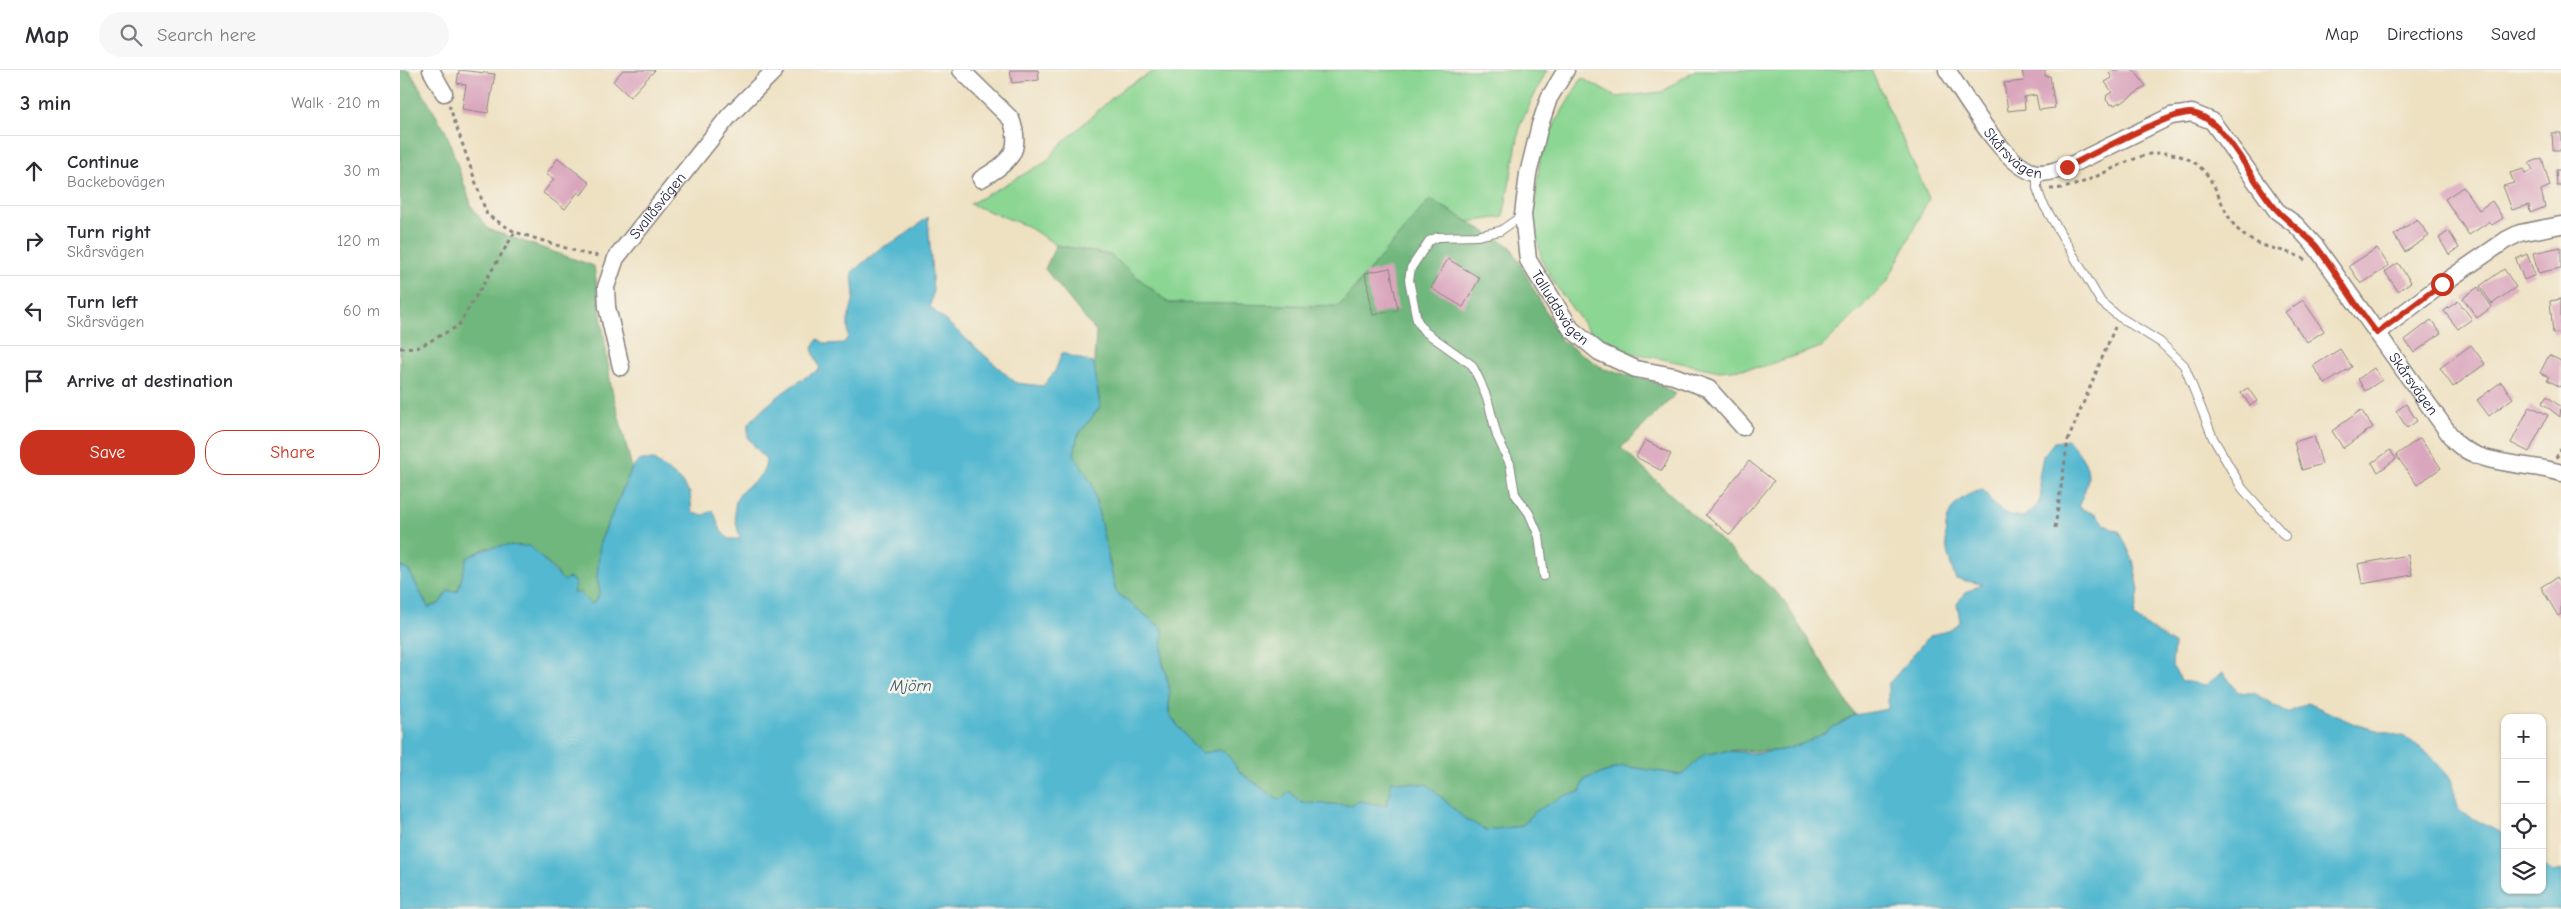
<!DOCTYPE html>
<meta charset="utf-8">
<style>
body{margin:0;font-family:"Comic Neue",sans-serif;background:#f7f7f7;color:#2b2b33}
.controls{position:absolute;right:15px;bottom:15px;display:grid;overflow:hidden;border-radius:10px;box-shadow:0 1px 4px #0004}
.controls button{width:45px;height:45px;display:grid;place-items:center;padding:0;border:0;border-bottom:1px solid #e1e1e2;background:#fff;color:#2b2b33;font:25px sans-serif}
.stop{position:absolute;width:15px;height:15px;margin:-11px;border:4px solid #c8321e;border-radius:50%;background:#fff}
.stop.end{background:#c8321e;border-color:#fff;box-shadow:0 1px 5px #0008}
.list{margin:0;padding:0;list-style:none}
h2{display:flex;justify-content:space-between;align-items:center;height:65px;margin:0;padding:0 20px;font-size:21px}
h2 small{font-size:16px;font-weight:400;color:#7c7c81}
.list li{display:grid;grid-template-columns:32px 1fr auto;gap:15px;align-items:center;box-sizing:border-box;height:70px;padding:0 20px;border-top:1px solid #e1e1e2}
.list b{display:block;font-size:19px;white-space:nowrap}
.list p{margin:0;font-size:16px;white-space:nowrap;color:#7c7c81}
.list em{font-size:16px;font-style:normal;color:#7c7c81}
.actions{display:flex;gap:10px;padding:15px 20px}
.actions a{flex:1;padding:11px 0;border:1px solid #c8321e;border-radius:20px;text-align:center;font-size:18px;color:#c8321e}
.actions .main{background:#c8321e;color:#fff}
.icon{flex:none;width:28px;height:28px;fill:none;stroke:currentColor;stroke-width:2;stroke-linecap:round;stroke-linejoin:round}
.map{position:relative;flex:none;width:2161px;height:839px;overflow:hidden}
header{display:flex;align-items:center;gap:30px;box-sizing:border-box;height:70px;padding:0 25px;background:#fff;border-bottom:1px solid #e1e1e2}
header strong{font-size:24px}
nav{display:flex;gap:28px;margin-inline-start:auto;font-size:18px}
.search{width:350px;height:45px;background:#f7f7f7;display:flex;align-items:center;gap:12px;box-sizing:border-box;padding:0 18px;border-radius:28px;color:#7c7c81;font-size:19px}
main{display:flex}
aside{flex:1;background:#fff}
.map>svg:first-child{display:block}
.green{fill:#8bd693;stroke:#567c67}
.forest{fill:#70b77d;stroke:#496c5c}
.water{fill:#52b8d0;stroke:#3a6d86}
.building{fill:#daa6bd}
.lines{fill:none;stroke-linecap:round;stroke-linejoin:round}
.service-casing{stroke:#88827e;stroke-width:10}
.minor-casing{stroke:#88827e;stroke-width:19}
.path{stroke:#88827e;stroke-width:3;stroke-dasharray:4 4;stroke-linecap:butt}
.service{stroke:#fff;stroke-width:8}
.minor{stroke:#fff;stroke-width:16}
.route{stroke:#c8321e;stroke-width:6}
.labels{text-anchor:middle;stroke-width:5;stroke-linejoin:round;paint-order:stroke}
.street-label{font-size:15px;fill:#22223b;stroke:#f7f3e8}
.water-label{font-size:16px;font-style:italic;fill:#33566f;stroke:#f7f3e8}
</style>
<header>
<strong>Map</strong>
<div class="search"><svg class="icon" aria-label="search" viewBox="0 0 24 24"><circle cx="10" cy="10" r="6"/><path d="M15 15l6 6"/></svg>Search here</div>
<nav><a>Map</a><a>Directions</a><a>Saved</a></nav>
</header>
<main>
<aside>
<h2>3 min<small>Walk · 210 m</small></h2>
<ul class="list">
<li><svg class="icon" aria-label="ahead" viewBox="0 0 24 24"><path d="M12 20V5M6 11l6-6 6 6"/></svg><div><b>Continue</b><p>Backebovägen</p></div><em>30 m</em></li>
<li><svg class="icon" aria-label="right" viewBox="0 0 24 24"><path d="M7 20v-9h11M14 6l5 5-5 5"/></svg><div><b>Turn right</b><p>Skårsvägen</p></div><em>120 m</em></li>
<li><svg class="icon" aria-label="left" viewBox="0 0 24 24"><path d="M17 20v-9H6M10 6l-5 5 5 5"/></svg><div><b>Turn left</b><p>Skårsvägen</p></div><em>60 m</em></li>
<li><svg class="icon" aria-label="arrive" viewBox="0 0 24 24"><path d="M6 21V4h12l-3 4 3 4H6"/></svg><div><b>Arrive at destination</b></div></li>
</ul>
<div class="actions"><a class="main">Save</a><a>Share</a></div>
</aside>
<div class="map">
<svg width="2161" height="839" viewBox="0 0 2161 839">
<rect width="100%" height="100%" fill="#f7f3e8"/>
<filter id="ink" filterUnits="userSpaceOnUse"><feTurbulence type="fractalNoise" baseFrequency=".02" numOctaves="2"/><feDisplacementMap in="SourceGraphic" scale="10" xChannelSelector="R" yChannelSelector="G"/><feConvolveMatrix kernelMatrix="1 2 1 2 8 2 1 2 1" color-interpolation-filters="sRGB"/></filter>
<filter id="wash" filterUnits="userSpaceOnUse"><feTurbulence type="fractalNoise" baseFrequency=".0096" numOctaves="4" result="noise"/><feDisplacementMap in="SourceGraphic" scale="20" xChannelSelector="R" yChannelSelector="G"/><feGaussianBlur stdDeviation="1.12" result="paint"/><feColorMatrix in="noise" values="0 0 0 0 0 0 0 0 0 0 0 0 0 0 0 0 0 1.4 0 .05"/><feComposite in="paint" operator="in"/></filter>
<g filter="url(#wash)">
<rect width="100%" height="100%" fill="#eee1c2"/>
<path class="green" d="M756,0H1147L1121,52L1103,147L1069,152L1030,129L939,236L769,233L710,185L656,175L627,156L570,134L646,92L659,76L722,19Z
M1295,0H1471L1529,128L1487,212L1422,277L1361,297L1320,301L1228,282L1189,261L1158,219L1142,191L1133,148L1140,88L1156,51L1182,8L1216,27L1262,22Z"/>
<path class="forest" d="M0,0H9L46,62L72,137L88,159L194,196L211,316L232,398L200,472L197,508L200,522L196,531L190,534L172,525L156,501L129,476L85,478L68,488L58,521H48L39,534L28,537L9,501L0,496Z
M1030,129L1111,177L1161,270L1204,299L1252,311L1276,324L1221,378L1382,528L1455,645C1434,658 1412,674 1387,679C1365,684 1343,678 1325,681C1311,683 1292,695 1282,705L1223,696L1185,709L1180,722C1156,728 1138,738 1122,756L1085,760L1064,748L1028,715L992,711L986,736L960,731L951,735L902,733L890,722L878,730L841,703L827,685L821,680L802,683L791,673L769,644V616L762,589L763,559L716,522L692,414L674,384L678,365L700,337L694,293L696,262L645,199L656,175L710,185L769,233L939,236Z"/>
<path class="water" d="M528,147L533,221L530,237L616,313L643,316L655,301L662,283L694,293L700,337L678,365L674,384L692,414L716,522L763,559L762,589L769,616V644L791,673L802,683L821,680L827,684L841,703L878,730L890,722L902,733L951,735L960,731L986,736L990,725L991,711L1028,715L1064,748L1086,760L1122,756L1136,741L1163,726L1180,722L1185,709L1223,696L1282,705L1303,685L1325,681L1361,683L1387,679L1410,671L1455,645L1488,639V614C1502,600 1514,582 1527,569C1536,559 1549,567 1560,551L1557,533L1565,523L1582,514L1556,509C1541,473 1536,430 1583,420C1597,438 1598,444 1623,447L1637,436L1641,427L1639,406L1643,386L1654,372L1668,370C1692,397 1693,404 1678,437L1696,445L1708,457L1720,462L1733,490L1739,520L1734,547L1774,574L1772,596L1782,611L1806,615L1823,602L1838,622L1854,623L1887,643L1908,633L1957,655L2005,667L2028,683L2051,709L2059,741L2105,765V820H2142V794L2152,802L2161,800V839H0V496L9,501L28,537L39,534L48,521H58L67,488C92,474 102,475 130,476L164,511L167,508L172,509L175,514L173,524L179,522L190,534L196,531L200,522L197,508L200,472L232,398L241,390H254L280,410L290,423L292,443L304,445L313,440L321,461L329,469H340C338,459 334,447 335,437C336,415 366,413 366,390L348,368V354C371,330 391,315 420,299L412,279L418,269L426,274L444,273L448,267V250L454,227L452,202L478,180L505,165Z"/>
<g id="blocks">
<path class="building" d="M59,0L95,4L88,43L62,39L66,15L57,13Z
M223,0H255L230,27L213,11Z
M610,0H638L639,10L612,13Z
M1622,0H1645V6H1650L1655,38L1639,40L1636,25L1624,27L1625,39L1608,41L1604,13L1624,11Z
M1714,0H1734L1746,16L1720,34L1719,32L1715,35L1710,34L1706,30L1707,25L1712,22L1705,12L1712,8L1709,3Z
M2152,63H2161V80H2153Z
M158,88L190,113L181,125L178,122L165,139L143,123L154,109L146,104Z
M2142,88L2150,116L2141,120L2145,137L2130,143L2129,135L2112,140L2103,116L2114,113L2110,103L2124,99L2125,104L2133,100L2129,93Z
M2156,100H2161V116H2157Z
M2063,117L2079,140L2092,131L2103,148L2092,155L2089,152L2069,165L2045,129Z
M2017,149L2029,166L2005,182L1994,165Z
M2049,161L2059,178L2049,185L2039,168Z
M2161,177V198L2138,203L2133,183Z
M1977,178L1989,196L1961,214L1949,196Z
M2127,184L2135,205L2124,210L2116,189Z
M1048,189L1080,208L1063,237L1031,218Z
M1998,193L2011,212L1998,221L1985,202Z
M990,198L998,240L973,245L965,203Z
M2104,199L2116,217L2092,234L2080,216Z
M2078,217L2092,237L2077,248L2063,228Z
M2161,229V263L2153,264L2150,231Z
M1903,230L1924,261L1907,272L1885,242Z
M2058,231L2072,249L2058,259L2044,241Z
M2031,250L2041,263L2014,283L2005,270Z
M2071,275L2085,294L2053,317L2040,298Z
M1940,279L1952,297L1925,314L1913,296Z
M2149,285L2161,291V317L2147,310L2149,307L2140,303Z
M1974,298L1982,310L1965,321L1958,309Z
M2101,312L2113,328L2089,346L2077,330Z
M1848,318L1857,331L1850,336L1841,322Z
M2147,326L2161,337L2160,347L2142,333Z
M2006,334L2017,351L2007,358L1996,341Z
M2130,336L2148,345L2129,382L2111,373Z
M1961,340L1973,357L1943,378L1932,361Z
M1914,366L1922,394L1902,400L1894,372Z
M2020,368L2041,398L2017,415L1996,385Z
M1245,370L1271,384L1262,401L1236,387Z
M1990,380L1996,389L1978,402L1972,393Z
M1349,391L1374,411L1330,465L1305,445Z
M2008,485L2012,505L1962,514L1958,494Z
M2157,507L2161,515V544L2158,546L2141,517Z"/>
</g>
</g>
<g filter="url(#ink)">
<use href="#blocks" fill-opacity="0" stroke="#88827e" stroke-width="1"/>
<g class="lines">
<defs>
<path id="service" d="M1637,103V118L1642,132L1701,232L1718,246L1760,272L1784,295L1813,368L1842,418L1885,466
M1123,145L1100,161L1077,166L1038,167L1029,171L1011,198L1009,210L1017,250L1024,261L1072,295L1080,311L1088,331L1097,366L1110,394L1115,424L1129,443L1139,466L1144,506"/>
<g id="minor">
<path d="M31,0L44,23"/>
<path d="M561,0L611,49C624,83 607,93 581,109"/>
<path id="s1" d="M1166,0L1149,28L1140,55L1128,104L1123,145L1128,190L1171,259L1199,282L1236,299L1274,306L1309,319L1343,357"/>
<path id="s2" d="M1547,0C1564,25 1607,100 1637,103C1647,104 1657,100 1667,97L1771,46L1792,43L1812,51L1877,141L1896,155L1916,177L2055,372C2082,397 2127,392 2161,403"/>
<path d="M1977,263L2042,214L2106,170L2120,163L2161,155"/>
<path id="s3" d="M221,297L207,237L206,217L216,188L329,46L375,0"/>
</g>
</defs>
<use href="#service" class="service-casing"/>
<use href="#minor" class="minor-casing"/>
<path class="path" d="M49,35L87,145L115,162
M1650,119C1685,119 1716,92 1750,84C1760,82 1770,83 1780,86C1822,99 1815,143 1845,166C1863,180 1886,178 1905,190
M0,278L19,277L58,256L115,162L185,184L201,186
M2156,388L2161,379
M1655,458L1668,370L1715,257"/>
<use href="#service" class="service"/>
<use href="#minor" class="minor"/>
</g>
</g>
<g class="lines" filter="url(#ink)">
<path class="route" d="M1667,97C1690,86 1771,41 1791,43C1825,46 1854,117 1877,140C1889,153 1904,163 1916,176C1938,204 1955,236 1977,263L2042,214"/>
</g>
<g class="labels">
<g class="street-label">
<text dy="5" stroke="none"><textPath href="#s2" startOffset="108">Skårsvägen</textPath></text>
<text dy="5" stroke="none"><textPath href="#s3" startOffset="179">Svallåsvägen</textPath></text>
<text dy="5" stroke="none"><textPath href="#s1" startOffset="256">Talluddsvägen</textPath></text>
<text dy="5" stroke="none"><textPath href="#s2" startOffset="661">Skårsvägen</textPath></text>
</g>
<g class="water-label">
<text x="511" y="621">Mjörn</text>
</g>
</g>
</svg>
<div class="controls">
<button>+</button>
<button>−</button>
<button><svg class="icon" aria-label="locate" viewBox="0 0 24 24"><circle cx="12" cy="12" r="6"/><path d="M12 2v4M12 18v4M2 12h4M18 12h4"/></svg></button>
<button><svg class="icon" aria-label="layers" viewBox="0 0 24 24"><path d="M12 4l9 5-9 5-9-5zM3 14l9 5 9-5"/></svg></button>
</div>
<div class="stop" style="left:2042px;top:214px"></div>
<div class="stop end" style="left:1667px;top:97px"></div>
</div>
</main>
